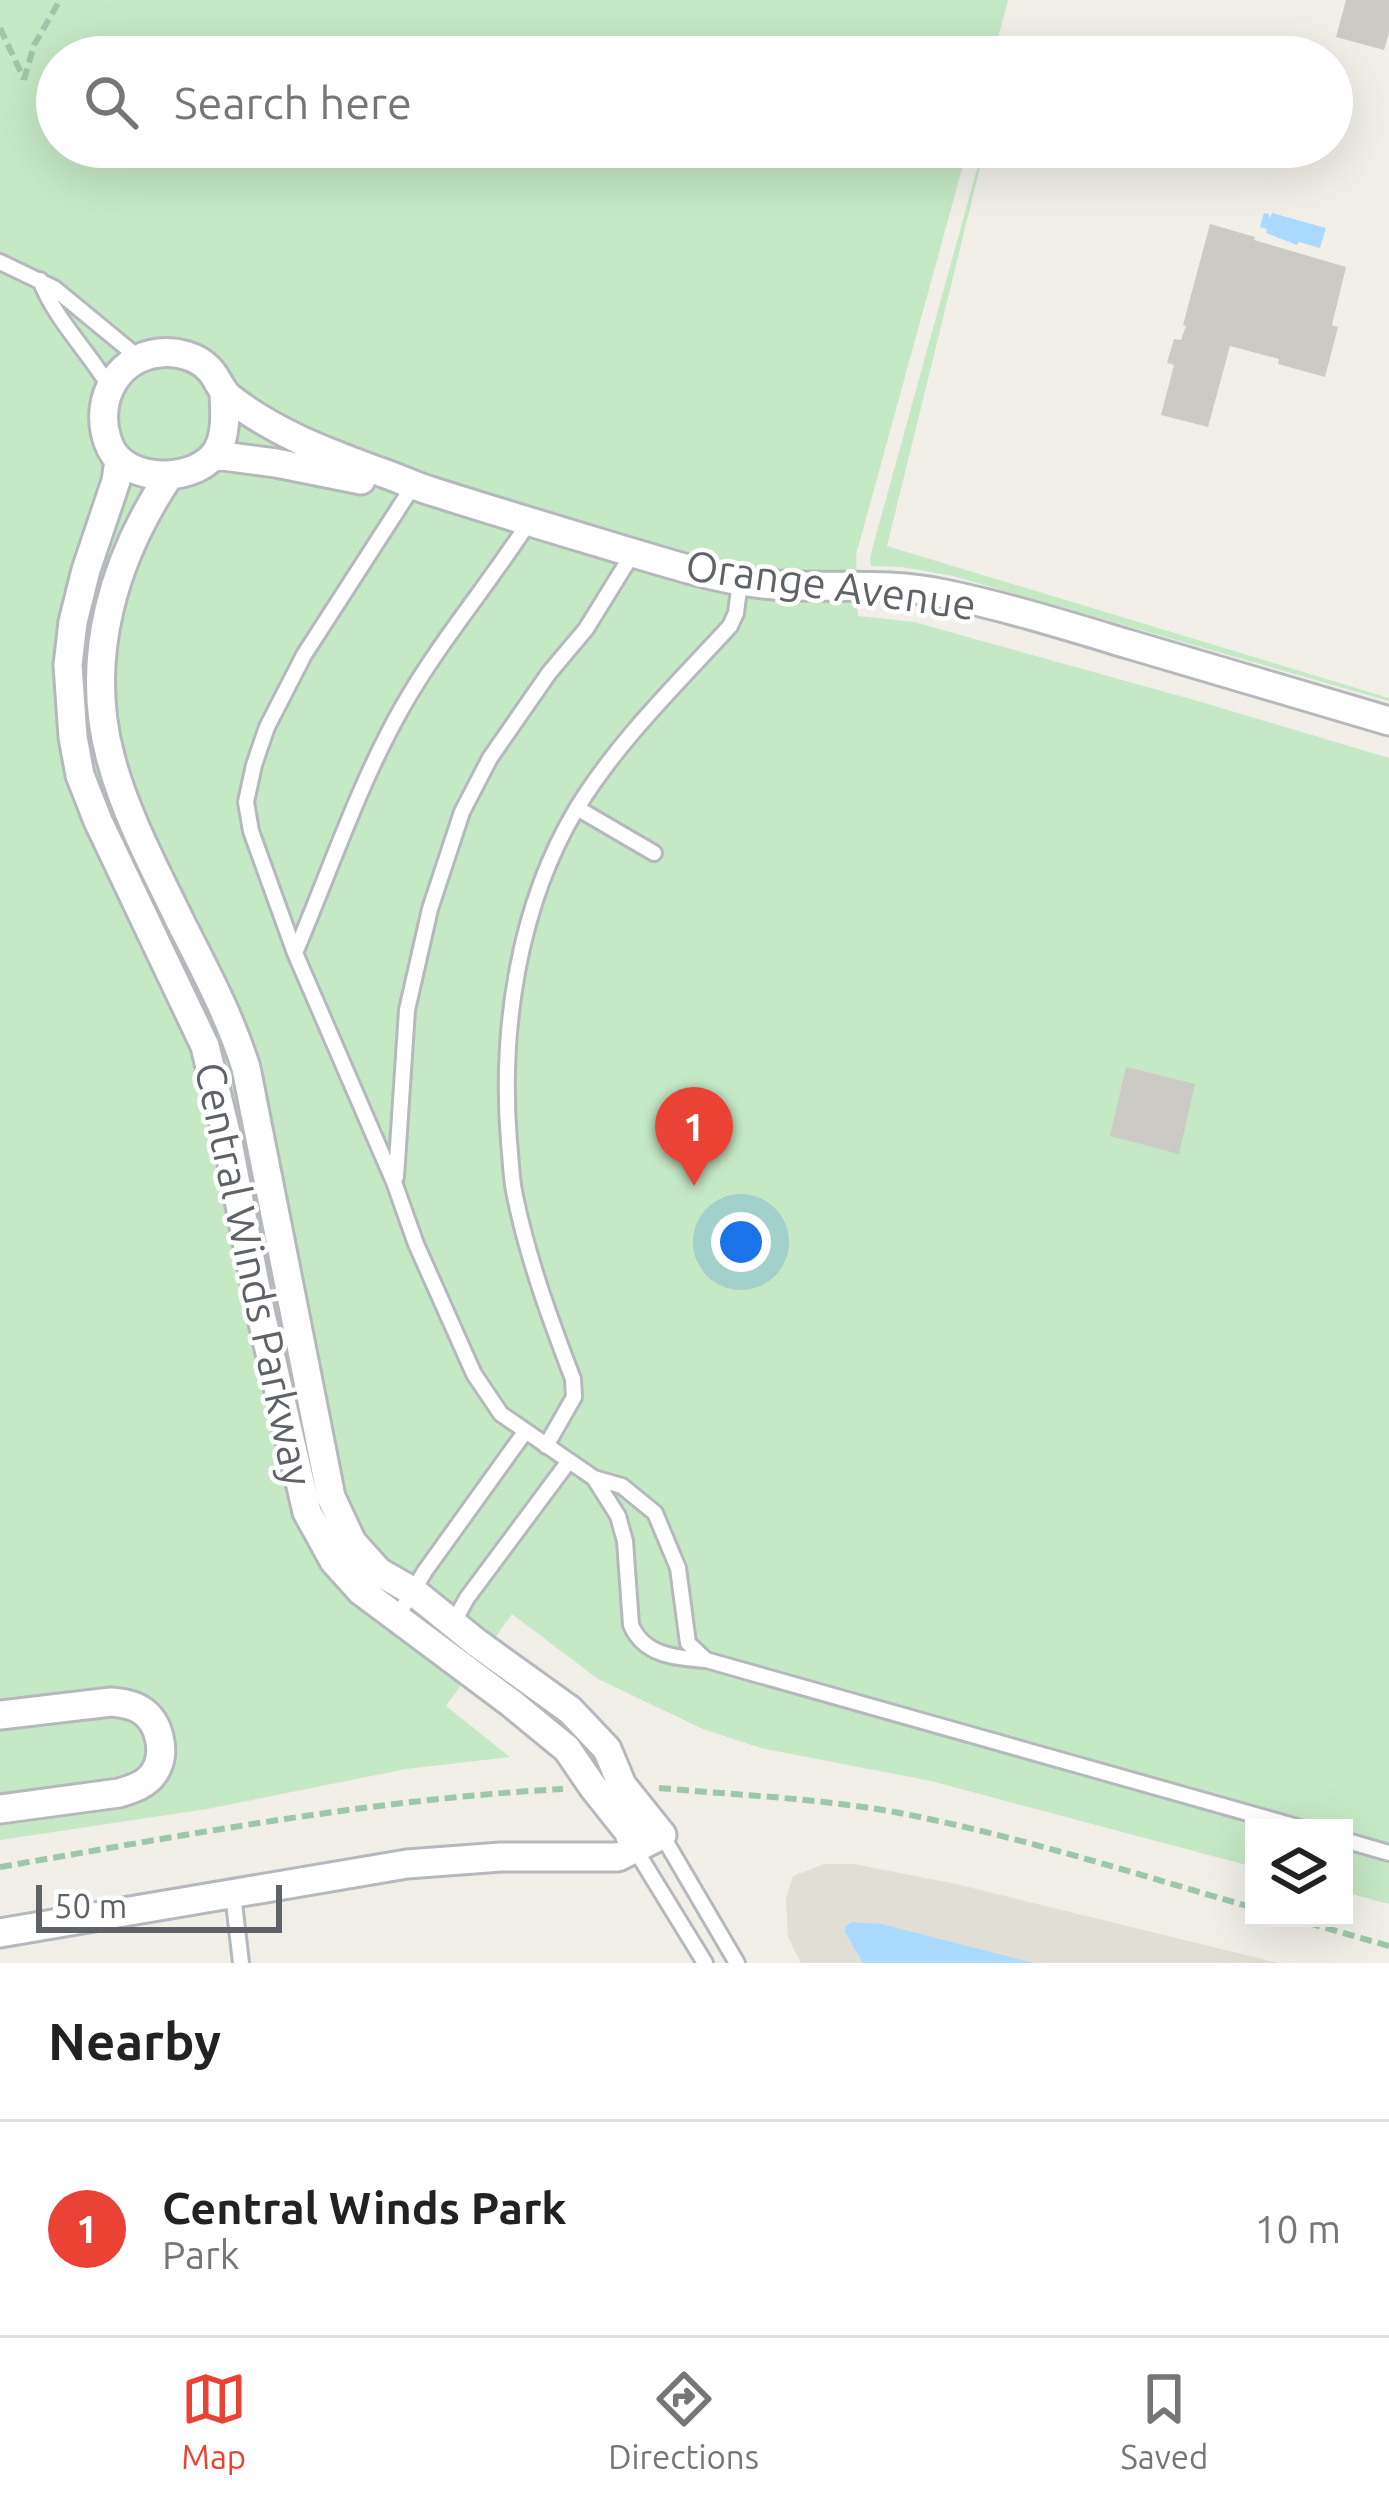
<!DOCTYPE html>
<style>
body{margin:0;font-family:Ubuntu,sans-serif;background:#f6f6f6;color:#222}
.controls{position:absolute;right:36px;bottom:36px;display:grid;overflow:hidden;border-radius:0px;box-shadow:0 12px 48px #0002}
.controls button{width:108px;height:108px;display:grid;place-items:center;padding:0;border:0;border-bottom:3px solid #e0e0e0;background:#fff;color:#222;font:60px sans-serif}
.scale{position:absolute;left:36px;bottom:30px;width:246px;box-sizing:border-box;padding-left:12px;border:6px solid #5f6368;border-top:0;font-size:33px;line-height:42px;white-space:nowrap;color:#5f6368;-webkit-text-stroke:9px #fff;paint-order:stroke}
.you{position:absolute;left:741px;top:1242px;width:42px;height:42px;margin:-30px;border:9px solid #fff;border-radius:50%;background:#1a73e8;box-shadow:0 0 0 18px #1a73e833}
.badge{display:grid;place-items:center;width:78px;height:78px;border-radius:50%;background:#ea4335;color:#fff;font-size:39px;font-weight:700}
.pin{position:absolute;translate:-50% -99px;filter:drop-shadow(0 3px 6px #0008)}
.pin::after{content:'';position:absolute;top:63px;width:42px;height:36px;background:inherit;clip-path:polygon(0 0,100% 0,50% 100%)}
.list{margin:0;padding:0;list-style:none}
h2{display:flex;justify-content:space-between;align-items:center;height:156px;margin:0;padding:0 48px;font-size:51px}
h2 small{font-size:39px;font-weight:400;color:#767676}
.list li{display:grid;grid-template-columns:78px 1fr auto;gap:36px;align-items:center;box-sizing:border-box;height:216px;padding:0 48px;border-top:3px solid #e0e0e0}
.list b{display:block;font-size:45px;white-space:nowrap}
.list p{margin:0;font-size:39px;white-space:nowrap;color:#767676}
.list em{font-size:39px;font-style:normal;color:#767676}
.icon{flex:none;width:66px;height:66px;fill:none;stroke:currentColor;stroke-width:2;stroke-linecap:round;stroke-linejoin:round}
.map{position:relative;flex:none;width:1389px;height:1963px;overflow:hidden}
.search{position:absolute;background:#fff;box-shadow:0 12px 48px #0002;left:36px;right:36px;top:36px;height:132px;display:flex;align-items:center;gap:30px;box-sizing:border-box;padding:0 42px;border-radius:66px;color:#767676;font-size:45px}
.sheet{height:372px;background:#fff}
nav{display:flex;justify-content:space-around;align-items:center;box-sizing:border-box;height:168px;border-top:3px solid #e0e0e0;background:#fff;font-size:33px;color:#767676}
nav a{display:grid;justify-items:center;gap:6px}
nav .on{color:#ea4335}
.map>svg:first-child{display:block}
.education{fill:#e1ded6}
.green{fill:#c5e8c5}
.water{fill:#aadaff}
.building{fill:#cccac5}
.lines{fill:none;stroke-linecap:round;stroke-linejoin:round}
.service-casing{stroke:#b5b8bc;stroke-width:20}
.minor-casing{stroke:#b5b8bc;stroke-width:33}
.path{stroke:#9cc7a9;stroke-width:6;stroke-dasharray:12 6;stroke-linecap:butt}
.service{stroke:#fff;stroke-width:14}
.minor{stroke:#fff;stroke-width:27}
.labels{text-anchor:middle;stroke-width:9;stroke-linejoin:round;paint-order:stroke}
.street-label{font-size:42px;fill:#5f6368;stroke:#fff}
</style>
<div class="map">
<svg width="1389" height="1963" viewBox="0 0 1389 1963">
<rect width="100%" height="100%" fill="#f1efe8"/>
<path class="education" d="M824,1864H854L956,1884L1278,1963H801L788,1937L786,1899L793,1876Z"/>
<path class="green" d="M0,0H1008L993,57H57V147H968L856,555L858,616L914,622L1201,702L1389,758V1904L1344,1892V1828H1254V1867L931,1781L761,1748L703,1729L598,1679L512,1614L446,1706L510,1757L406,1769L207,1809L0,1840Z
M983,147H985L887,546L1389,698V701L953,576L902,567L871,566L870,557Z"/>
<path class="water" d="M1264,213L1269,214V219L1272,213L1326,228L1320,248L1299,242L1297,245L1266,233L1267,229L1260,227Z
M852,1922L881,1924L1034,1963H863L845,1932L846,1926Z"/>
<path class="building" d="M1346,0H1389V33L1384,50L1336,37Z
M1210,224L1255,237L1254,240L1346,267L1332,325L1338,327L1325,377L1278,364L1279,359L1230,346L1208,427L1161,415L1174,365L1167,363L1174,339L1181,340L1186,326L1183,325Z
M1126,1067L1195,1084L1179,1154L1110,1136Z"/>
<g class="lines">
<defs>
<path id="service" d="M0,262L54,288L139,358
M40,280C55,319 87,350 109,386
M413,486L304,655L267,727L254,765L246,802L251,831L295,953L394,1182L416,1244L474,1374L501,1414L594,1478L622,1486L655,1513L678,1568L688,1643L706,1660
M577,808L654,853
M295,953C330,871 359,783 403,706C440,641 489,584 529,522
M396,1177L407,1010L430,909L462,812L490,758L549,673L586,629L633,553
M546,1446L574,1397L573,1379C550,1319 528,1259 515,1196C511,1179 511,1160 509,1142C500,1030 518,906 577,808C618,741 677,684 730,626L736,613L740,581
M594,1478L618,1516L625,1541L631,1625C644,1656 677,1658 706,1660L1301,1828
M397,1617L425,1571L525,1432
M453,1623L467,1598L569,1461
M662,1835L737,1963
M1344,1840L1389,1853
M635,1849L705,1963
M233,1894L241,1963"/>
<path id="minor" d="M224,394C225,413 227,439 214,455C191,483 128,482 111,449C91,408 113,358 159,353C176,351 197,356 209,369C218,378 220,390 230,398C276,434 329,453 383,473C401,479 416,487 434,492C500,513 567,533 633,553C671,564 708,576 747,582C813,592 877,579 945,594C1007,607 1068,626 1128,644C1215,670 1302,695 1389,721
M215,455L276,463L361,480
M119,460L116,481L86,570L73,622L68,665L73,737L80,775L98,821L205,1046L227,1137L260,1310L307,1512L334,1561L361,1591L511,1703L567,1749L593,1787L628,1831L635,1849
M0,1715L111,1702C121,1703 132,1704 141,1710C160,1722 167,1754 154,1773C146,1785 132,1789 119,1793L0,1809
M0,1933L407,1864L501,1857H618L662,1835L622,1785L607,1749L570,1710L477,1643L414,1592L379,1572L352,1542L331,1497L246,1068C230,1017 206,972 182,925C156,871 125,814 110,756C84,657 114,558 169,476"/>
</defs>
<use href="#service" class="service-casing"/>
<use href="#minor" class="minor-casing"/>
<path class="path" d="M0,28L24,79
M24,80L34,45L60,0
M659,1788C736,1795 813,1798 889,1811C1009,1833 1136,1874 1254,1908
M0,1867C186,1835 373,1799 563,1789
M1291,1918L1389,1946"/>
<use href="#service" class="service"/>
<use href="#minor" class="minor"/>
</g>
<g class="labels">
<g class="street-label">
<text transform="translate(831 585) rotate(8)" y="15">Orange Avenue</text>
<text transform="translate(254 1274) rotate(78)" y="15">Central Winds Parkway</text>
</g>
</g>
</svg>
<div class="controls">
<button><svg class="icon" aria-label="layers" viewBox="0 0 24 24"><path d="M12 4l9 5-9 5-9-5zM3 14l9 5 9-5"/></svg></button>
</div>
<div class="scale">50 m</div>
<div class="you"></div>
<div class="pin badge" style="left:694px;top:1186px">1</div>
<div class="search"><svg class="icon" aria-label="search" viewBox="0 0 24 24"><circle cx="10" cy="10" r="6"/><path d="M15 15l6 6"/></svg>Search here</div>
</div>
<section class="sheet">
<h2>Nearby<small></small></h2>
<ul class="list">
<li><span class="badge">1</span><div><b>Central Winds Park</b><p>Park</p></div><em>10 m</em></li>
</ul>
</section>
<nav>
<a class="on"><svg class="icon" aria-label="map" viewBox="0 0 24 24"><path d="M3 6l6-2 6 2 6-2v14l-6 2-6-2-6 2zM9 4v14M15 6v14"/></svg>Map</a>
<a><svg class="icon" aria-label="directions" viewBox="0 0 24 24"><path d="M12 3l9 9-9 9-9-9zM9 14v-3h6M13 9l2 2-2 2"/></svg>Directions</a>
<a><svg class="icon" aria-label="saved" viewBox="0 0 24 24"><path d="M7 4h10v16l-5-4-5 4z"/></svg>Saved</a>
</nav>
